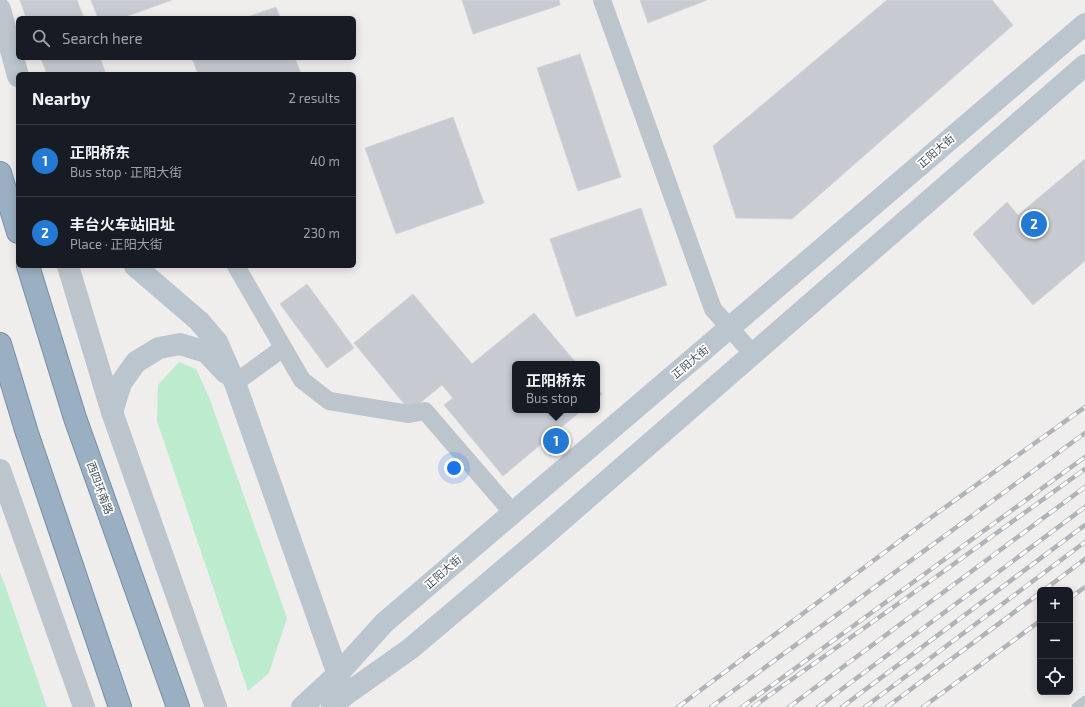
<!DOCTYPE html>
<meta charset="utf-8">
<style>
body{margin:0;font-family:"Exo 2","Noto Sans SC",sans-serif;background:#242831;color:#f1f3f6}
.controls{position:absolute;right:12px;bottom:12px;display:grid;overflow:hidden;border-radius:6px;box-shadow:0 2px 10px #0003}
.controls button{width:36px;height:36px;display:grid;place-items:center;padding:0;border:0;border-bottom:1px solid #363941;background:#171b24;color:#f1f3f6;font:20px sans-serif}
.you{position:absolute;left:454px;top:468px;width:14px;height:14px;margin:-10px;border:3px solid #fff;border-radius:50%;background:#1a73e8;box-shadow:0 0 0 6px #1a73e833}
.badge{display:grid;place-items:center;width:26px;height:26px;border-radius:50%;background:#247ad3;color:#fff;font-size:13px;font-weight:700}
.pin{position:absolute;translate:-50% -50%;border:2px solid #fff;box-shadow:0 1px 4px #0006}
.popup{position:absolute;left:512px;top:361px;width:88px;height:52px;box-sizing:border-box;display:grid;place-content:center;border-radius:6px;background:#171b24;filter:drop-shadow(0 1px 3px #0005);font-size:13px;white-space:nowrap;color:#9ea1a6}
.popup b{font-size:15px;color:#f1f3f6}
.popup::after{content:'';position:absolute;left:50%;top:100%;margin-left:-8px;border:8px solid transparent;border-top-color:#171b24}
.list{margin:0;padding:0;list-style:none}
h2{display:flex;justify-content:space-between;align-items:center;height:52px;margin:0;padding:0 16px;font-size:17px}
h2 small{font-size:13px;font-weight:400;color:#9ea1a6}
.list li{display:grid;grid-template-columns:26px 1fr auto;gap:12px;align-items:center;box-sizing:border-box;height:72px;padding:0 16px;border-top:1px solid #363941}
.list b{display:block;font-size:15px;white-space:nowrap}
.list p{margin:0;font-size:13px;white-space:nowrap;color:#9ea1a6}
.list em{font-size:13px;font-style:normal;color:#9ea1a6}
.icon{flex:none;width:22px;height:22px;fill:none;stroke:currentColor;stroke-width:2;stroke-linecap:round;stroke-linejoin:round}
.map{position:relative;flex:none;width:1085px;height:707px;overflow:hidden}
.search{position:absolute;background:#171b24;box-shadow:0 2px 10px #0003;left:16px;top:16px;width:340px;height:44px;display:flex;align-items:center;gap:10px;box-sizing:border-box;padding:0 14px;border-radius:6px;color:#9ea1a6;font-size:15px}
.panel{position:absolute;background:#171b24;box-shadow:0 2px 10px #0003;left:16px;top:72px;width:340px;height:196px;border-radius:6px}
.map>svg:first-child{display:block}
.green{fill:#bdebcd}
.building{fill:#c7cad0;stroke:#d1d4d8}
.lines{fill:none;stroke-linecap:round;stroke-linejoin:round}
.trunk-casing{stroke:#738ea5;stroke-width:24}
.service{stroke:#bcc5cc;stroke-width:9}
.minor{stroke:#bcc5cc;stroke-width:18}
.tertiary{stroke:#bcc5cc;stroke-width:22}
.secondary{stroke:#bac5ce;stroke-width:22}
.trunk{stroke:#9ab0c2;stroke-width:22}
.rail-casing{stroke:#b0b3b7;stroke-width:4.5}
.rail{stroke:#fff;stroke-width:3;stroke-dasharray:9;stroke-linecap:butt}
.labels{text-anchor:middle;stroke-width:3.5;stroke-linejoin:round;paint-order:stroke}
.street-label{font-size:11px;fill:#475159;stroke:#fff}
</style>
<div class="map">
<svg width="1085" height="707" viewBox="0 0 1085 707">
<rect width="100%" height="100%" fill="#f0eded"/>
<path class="green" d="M179,362L196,369L209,397L287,618L269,673L248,691L157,421L158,385Z
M0,573L6,588L47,707H0Z"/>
<path class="building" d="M20,0H77L84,18H26Z
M91,0H172L122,18H98Z
M462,0H559L560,5L473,34Z
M640,0H707L648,23Z
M887,0H992L1013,25L792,219L736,218L713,146Z
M276,7L280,18H245Z
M580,54L621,177L578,191L537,68Z
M41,58H100L106,74H47Z
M192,58H295L301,74H198Z
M453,117L484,203L396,234L365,148Z
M1085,159V261L1033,305L973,234L1007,202L1018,215Z
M641,208L667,285L576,317L550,239Z
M307,284L354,348L327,368L280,304Z
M413,294L472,364L534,313L577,364H515V410H582L503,476L444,405L453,398L442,385L410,411L354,343Z
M597,389L602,394L597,398Z"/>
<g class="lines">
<defs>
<path id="trunk" d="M0,173L18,232
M28,266L75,418L178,707
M0,344L27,433L120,707"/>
</defs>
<use href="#trunk" class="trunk-casing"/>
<path class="service" d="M1076,707L1085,700"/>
<path class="minor" d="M602,0L713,309L752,353
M236,266L302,380L329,401L409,414L425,411L512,512
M235,383L283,348"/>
<path class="tertiary" d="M0,9L18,76
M68,266L112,412L216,707
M0,470L84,707"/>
<path class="secondary" d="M135,266L199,321L217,342L235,383L342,686
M112,412L121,383L136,362L159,348L180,344L206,352L226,373
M302,707L338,674L384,623L1085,24
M332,707L345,695L410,649L539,540L1085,65"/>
<use href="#trunk" class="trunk"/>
<defs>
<path id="rail" d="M1044,590L1085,559
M1070,598L1085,587
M678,707L933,516L1085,407
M711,707L1085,433
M742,707L1085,457
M753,707L940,574L1085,469
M789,707L1085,487
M818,707L1085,507
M842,707L1085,525
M865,707L1085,542
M887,707L1040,593
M923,707L1040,621"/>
</defs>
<use href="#rail" class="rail-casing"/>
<use href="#rail" class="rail"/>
</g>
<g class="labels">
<g class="street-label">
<text transform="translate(936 151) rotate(-41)" y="4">正阳大街</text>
<text transform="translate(690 362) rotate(-40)" y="4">正阳大街</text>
<text transform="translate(100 488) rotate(70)" y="4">西四环南路</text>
<text transform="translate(443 572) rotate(-41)" y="4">正阳大街</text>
</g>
</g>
</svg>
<div class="controls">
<button>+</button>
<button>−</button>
<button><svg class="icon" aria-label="locate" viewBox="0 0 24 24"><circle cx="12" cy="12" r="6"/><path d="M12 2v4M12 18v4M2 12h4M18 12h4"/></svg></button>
</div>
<div class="you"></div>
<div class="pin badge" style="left:556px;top:441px">1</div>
<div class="popup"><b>正阳桥东</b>Bus stop</div>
<div class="pin badge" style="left:1034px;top:224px">2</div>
<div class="search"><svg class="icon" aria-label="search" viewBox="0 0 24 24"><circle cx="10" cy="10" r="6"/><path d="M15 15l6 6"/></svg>Search here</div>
<section class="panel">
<h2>Nearby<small>2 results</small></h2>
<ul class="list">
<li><span class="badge">1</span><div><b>正阳桥东</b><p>Bus stop · 正阳大街</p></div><em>40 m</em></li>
<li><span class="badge">2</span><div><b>丰台火车站旧址</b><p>Place · 正阳大街</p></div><em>230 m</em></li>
</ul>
</section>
</div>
